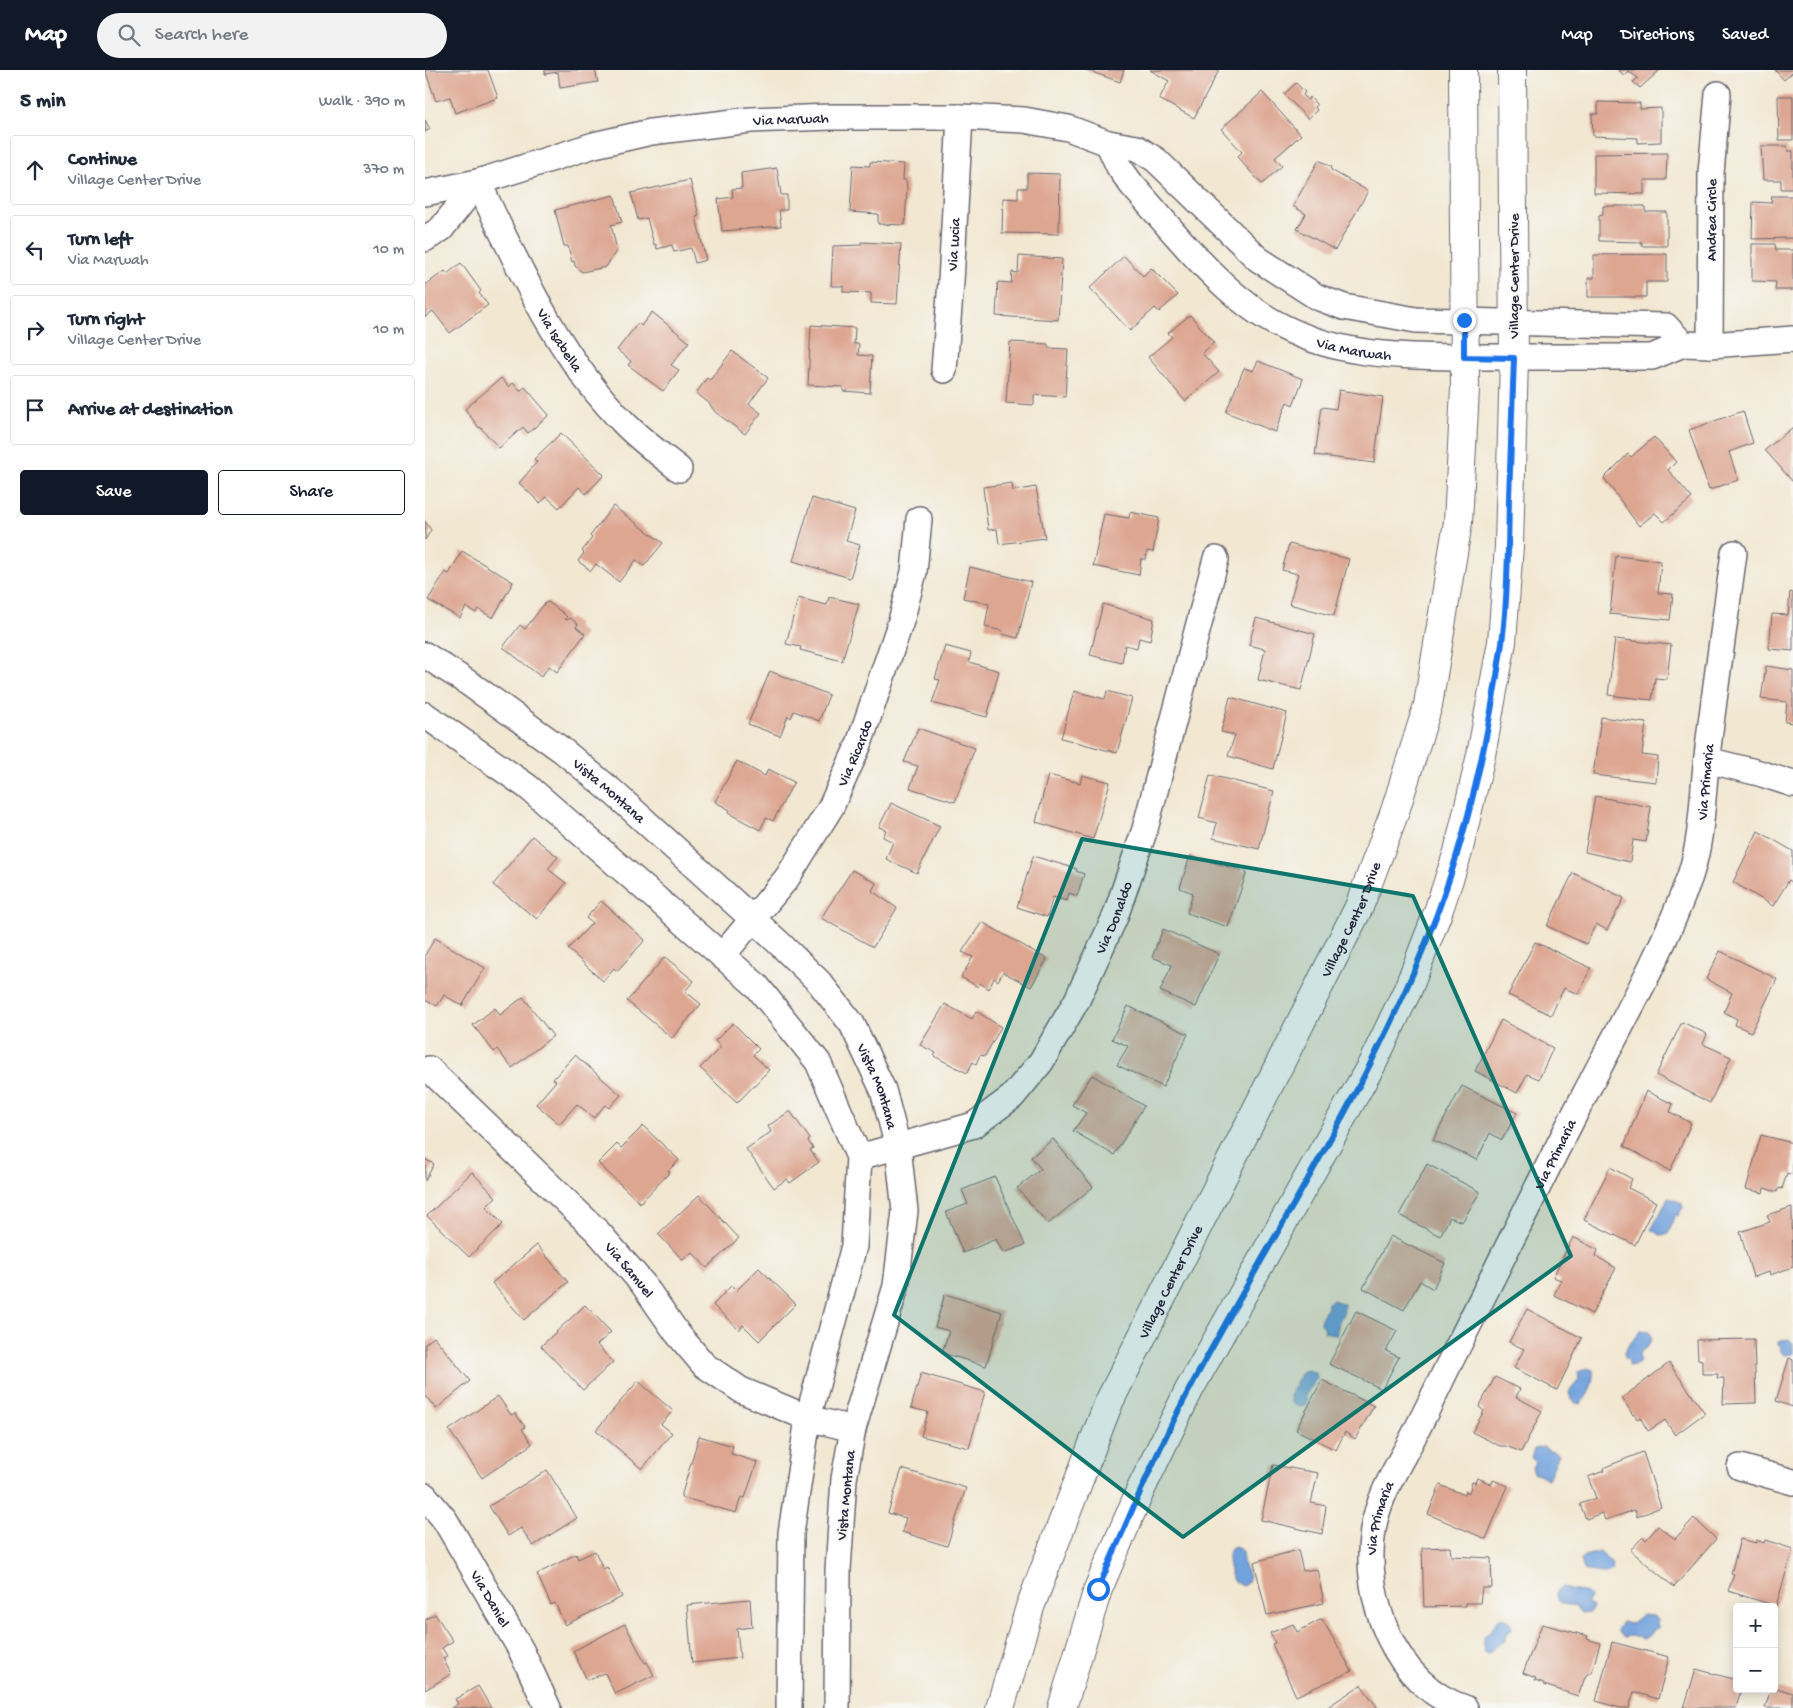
<!DOCTYPE html>
<meta charset="utf-8">
<style>
body{margin:0;font-family:"Gochi Hand",sans-serif;background:#f2f2f3;color:#1f2937}
.controls{position:absolute;right:15px;bottom:15px;display:grid;overflow:hidden;border-radius:5px;box-shadow:0 2px 12px #0003}
.controls button{width:45px;height:45px;display:grid;place-items:center;padding:0;border:0;border-bottom:1px solid #e0e1e3;background:#fff;color:#1f2937;font:25px sans-serif}
.stop{position:absolute;width:15px;height:15px;margin:-11px;border:4px solid #1a73e8;border-radius:50%;background:#fff}
.stop.end{background:#1a73e8;border-color:#fff;box-shadow:0 1px 5px #0008}
.list{margin:0;padding:0;list-style:none}
h2{display:flex;justify-content:space-between;align-items:center;height:65px;margin:0;padding:0 20px;font-size:21px}
h2 small{font-size:16px;font-weight:400;color:#747a83}
.list li{display:grid;grid-template-columns:32px 1fr auto;gap:15px;align-items:center;box-sizing:border-box;height:70px;margin:0 10px 10px;padding:0 10px;border:1px solid #e0e1e3;border-radius:5px}
.list b{display:block;font-size:19px;white-space:nowrap}
.list p{margin:0;font-size:16px;white-space:nowrap;color:#747a83}
.list em{font-size:16px;font-style:normal;color:#747a83}
.actions{display:flex;gap:10px;padding:15px 20px}
.actions a{flex:1;padding:11px 0;border:1px solid #111827;border-radius:5px;text-align:center;font-size:18px;color:#111827}
.actions .main{background:#111827;color:#fff}
.icon{flex:none;width:28px;height:28px;fill:none;stroke:currentColor;stroke-width:2;stroke-linecap:round;stroke-linejoin:round}
.map{position:relative;flex:none;width:1368px;height:1638px;overflow:hidden}
header{display:flex;align-items:center;gap:30px;box-sizing:border-box;height:70px;padding:0 25px;background:#111827;color:#fff}
header strong{font-size:24px}
nav{display:flex;gap:28px;margin-inline-start:auto;font-size:18px}
.search{width:350px;height:45px;background:#f2f2f3;display:flex;align-items:center;gap:12px;box-sizing:border-box;padding:0 18px;border-radius:28px;color:#747a83;font-size:19px}
main{display:flex}
aside{flex:1;background:#fff}
.map>svg:first-child{display:block}
.water{fill:#73a3dd;stroke:#4a628c}
.building{fill:#dda691}
.lines{fill:none;stroke-linecap:round;stroke-linejoin:round}
.minor-casing{stroke:#6b6770;stroke-width:28}
.major-casing{stroke:#6b6770;stroke-width:30}
.minor{stroke:#fff;stroke-width:25}
.major{stroke:#fff;stroke-width:28}
.route{stroke:#1a73e8;stroke-width:6}
.marked{fill:#0f766e;fill-opacity:0.2;stroke:#0f766e;stroke-width:4;stroke-linejoin:round}
.labels{text-anchor:middle;stroke-width:4;stroke-linejoin:round;paint-order:stroke}
.street-label{font-size:15px;fill:#22223b;stroke:#f6f6f2}
</style>
<header>
<strong>Map</strong>
<div class="search"><svg class="icon" aria-label="search" viewBox="0 0 24 24"><circle cx="10" cy="10" r="6"/><path d="M15 15l6 6"/></svg>Search here</div>
<nav><a>Map</a><a>Directions</a><a>Saved</a></nav>
</header>
<main>
<aside>
<h2>5 min<small>Walk · 390 m</small></h2>
<ul class="list">
<li><svg class="icon" aria-label="ahead" viewBox="0 0 24 24"><path d="M12 20V5M6 11l6-6 6 6"/></svg><div><b>Continue</b><p>Village Center Drive</p></div><em>370 m</em></li>
<li><svg class="icon" aria-label="left" viewBox="0 0 24 24"><path d="M17 20v-9H6M10 6l-5 5 5 5"/></svg><div><b>Turn left</b><p>Via Marwah</p></div><em>10 m</em></li>
<li><svg class="icon" aria-label="right" viewBox="0 0 24 24"><path d="M7 20v-9h11M14 6l5 5-5 5"/></svg><div><b>Turn right</b><p>Village Center Drive</p></div><em>10 m</em></li>
<li><svg class="icon" aria-label="arrive" viewBox="0 0 24 24"><path d="M6 21V4h12l-3 4 3 4H6"/></svg><div><b>Arrive at destination</b></div></li>
</ul>
<div class="actions"><a class="main">Save</a><a>Share</a></div>
</aside>
<div class="map">
<svg width="1368" height="1638" viewBox="0 0 1368 1638">
<rect width="100%" height="100%" fill="#f6f6f2"/>
<filter id="ink" filterUnits="userSpaceOnUse"><feTurbulence type="fractalNoise" baseFrequency=".02" numOctaves="2"/><feDisplacementMap in="SourceGraphic" scale="10" xChannelSelector="R" yChannelSelector="G"/><feConvolveMatrix kernelMatrix="1 2 1 2 8 2 1 2 1" color-interpolation-filters="sRGB"/></filter>
<filter id="wash" filterUnits="userSpaceOnUse"><feTurbulence type="fractalNoise" baseFrequency=".0096" numOctaves="4" result="noise"/><feDisplacementMap in="SourceGraphic" scale="20" xChannelSelector="R" yChannelSelector="G"/><feGaussianBlur stdDeviation="1.12" result="paint"/><feColorMatrix in="noise" values="0 0 0 0 0 0 0 0 0 0 0 0 0 0 0 0 0 1.4 0 .05"/><feComposite in="paint" operator="in"/></filter>
<g filter="url(#wash)">
<rect width="100%" height="100%" fill="#f2e7d1"/>
<path class="water" d="M1244,1127L1256,1133L1258,1137L1253,1146L1250,1145L1243,1164L1238,1166L1226,1160Z
M908,1230L919,1234C921,1247 909,1251 912,1265L899,1262L900,1258L895,1254C895,1245 902,1242 902,1233Z
M1215,1261L1224,1262L1227,1269L1222,1277L1214,1283L1215,1291L1211,1295L1204,1296V1291L1200,1288L1199,1283L1202,1281L1201,1279Z
M1364,1269L1368,1273V1284L1359,1285L1356,1282V1277L1353,1275V1272Z
M1163,1298L1168,1300C1169,1311 1165,1325 1155,1334C1148,1333 1145,1329 1144,1322L1154,1310L1153,1302Z
M883,1300L890,1303L892,1307L880,1326L882,1331L879,1336L874,1337L866,1333L865,1326L876,1302Z
M1118,1377L1134,1385L1123,1409L1109,1403L1107,1398L1110,1391L1106,1388L1109,1379Z
M809,1477C821,1479 816,1488 819,1496C822,1502 825,1505 823,1512L818,1516L808,1511C805,1500 798,1483 809,1477Z
M1175,1482L1186,1493L1188,1501L1181,1504L1158,1500L1155,1490L1159,1486Z
M1139,1517C1149,1524 1159,1519 1166,1526L1162,1532L1168,1537L1167,1540L1163,1543L1156,1544L1149,1536C1140,1534 1131,1536 1131,1523L1134,1519Z
M1217,1545L1228,1546L1232,1549L1233,1558L1219,1569L1206,1566L1199,1567L1193,1562V1558L1197,1552L1205,1554Z
M1078,1547L1085,1552L1087,1559L1082,1564L1080,1571L1071,1575L1063,1584L1060,1583L1058,1566L1066,1560L1073,1549Z"/>
<g id="blocks">
<path class="building" d="M0,0H63L73,28L30,43L25,27L11,31Z
M120,0H170L173,12L135,18L133,2L120,4Z
M661,0H699L695,12Z
M725,0H794L769,48L734,29L744,11Z
M1193,0H1235L1215,18L1208,12L1213,8L1203,1L1199,5Z
M1350,0H1368V2L1359,10Z
M871,13L880,22L878,25L883,30L885,27L892,35L890,37L892,40L883,49L859,24Z
M837,22L876,65L850,88L857,96L837,114L812,87L817,82L796,59Z
M1353,26H1368V70H1354Z
M1173,32L1215,33V39L1236,38V72L1213,73V68L1168,66L1167,44H1173Z
M0,50L5,59L0,62Z
M1336,76H1362L1363,81H1368V119H1356V110H1338Z
M1242,83L1241,110H1219V124L1169,123V84Z
M894,90L907,97L906,100L943,121L910,180L872,159L881,144L868,136Z
M445,92L479,94L478,110H481L482,119L480,155L453,154V144L425,142L428,95L445,96Z
M352,98L356,125H362V140H354L356,156L297,161L293,129L308,127L307,119L317,118L316,103Z
M602,103L635,104L634,164L577,163L578,128L593,129V118H602Z
M265,110L274,146L271,147L281,190L270,193L266,178L249,182L247,175L232,179L231,174L229,175L222,148L213,150L206,123Z
M189,125L197,152L186,155L192,180L181,197L157,202L150,196L149,191L147,192L143,176H139L130,140Z
M1347,126H1368V168L1327,169L1328,132L1346,133Z
M1178,136H1220V142H1242V176H1217V172L1174,171V146L1178,145Z
M436,172L476,174L472,234L446,233V223L418,222V216H406L408,176L436,175Z
M1327,174H1350L1351,180H1368V220H1350L1351,212L1327,211Z
M1242,184V212H1221V227H1163V208H1169V185Z
M594,186L637,189L633,250L571,246L573,212L586,213L587,202L593,203Z
M699,186L718,206L726,198L753,225L734,242L730,238L705,261L665,218Z
M36,193L56,221L54,223L63,235L25,263L8,241L0,247V215L20,201L22,204Z
M227,242L264,272L246,295L254,300L238,321L203,295L206,291L192,280L213,253L216,256Z
M765,245L789,273L777,283L794,302L760,331L723,287L747,267L743,263Z
M386,255L430,258L429,274H434L433,285L447,286L445,323L418,321V317L383,315Z
M585,272L623,274V278L643,279L640,327L609,325V335L581,333Z
M307,281L343,308L324,334L336,343L320,364L290,342L284,333L271,323L282,308L285,310Z
M833,291L878,309L868,335L862,332L850,362L801,342L819,298L828,301Z
M76,308L84,317L88,313L95,321L100,317L124,345L103,363L98,357L74,378L55,357L54,358L40,339Z
M914,320L958,327L949,393L890,385L897,337L911,339Z
M1318,341L1328,373L1304,382L1313,410L1284,420L1264,360Z
M1368,357V412L1340,380Z
M136,363L179,405L161,424L154,417L134,438L122,427L115,433L94,413L112,392L109,389Z
M1229,367L1251,392L1243,400L1267,428L1239,452L1230,443L1214,456L1179,408L1203,384L1206,387Z
M587,413L588,421L611,417L620,468L574,474L572,459L563,460L558,417Z
M387,428L430,441L421,471L435,475L425,508L368,491Z
M188,436L238,473L219,496L211,490L194,512L171,494L166,501L153,491L159,483L157,481L167,468L165,466Z
M705,442L734,448L728,482L722,481L721,489H716L714,505L668,496L679,444L704,448Z
M0,451L6,460L0,470Z
M864,474L924,489L909,546L864,534L873,504L857,500Z
M37,481L88,512L68,548L53,539L51,543L41,537L35,548L3,530L20,502L24,504Z
M1191,486L1236,491L1233,523L1248,524L1245,550L1185,544Z
M545,497L606,512L593,568L577,564L578,561L560,557L564,534L538,528Z
M1365,522L1368,523V581L1344,579L1347,544L1363,545Z
M404,527L434,534L417,591L375,580L376,577L361,574L373,528L402,535Z
M123,532L138,543L142,547L140,549L143,550L145,548L153,554L151,557L160,564L132,602L124,596L116,607L78,577L95,555L100,559L120,533Z
M678,534L729,549L725,571L714,568L712,578L700,575L697,593L665,585Z
M831,548L890,564L876,620L833,610L840,579L824,575Z
M1190,569L1246,575L1242,609L1230,608L1227,630L1183,625Z
M520,576L546,583L544,592L574,601L562,647L507,633L515,610L510,609Z
M1341,596L1368,600V653L1360,652L1362,632L1336,629Z
M345,601L404,625L394,651L369,641L366,648L363,646L355,666L323,654Z
M649,621L680,629L682,621L707,628L692,683L636,668Z
M805,627L862,643L848,699L803,686L810,665L796,662Z
M1176,647L1221,653L1217,685L1233,687L1231,712L1168,705Z
M493,658L550,678L530,732L485,718L493,696L479,692Z
M312,691L340,706L343,699L369,712L348,751L341,748L335,760L303,743L305,740L290,732Z
M623,705L655,713L657,705L685,712L668,769L611,752Z
M785,705L849,721L834,779L788,768L792,753L774,748Z
M1170,726L1226,737L1221,772L1208,770L1205,792L1160,782Z
M466,733L515,756L492,803L461,789L468,772L458,767L461,760L454,757Z
M1333,761L1368,781V813L1364,810L1348,836L1308,812Z
M107,766L133,787L123,799L141,813L112,849L68,815Z
M608,786L652,799L651,801L659,804L652,826L644,823L642,831L628,827L622,847L592,837Z
M765,786L822,802L803,857L762,843L768,823L755,818Z
M427,800L451,813L447,821L472,838L448,877L396,848Z
M1148,803L1199,828L1182,860L1171,854L1161,874L1122,856Z
M176,831L220,870L192,901L189,898L178,911L143,879L167,853L161,848Z
M557,852L622,889L606,917L578,902L573,911L569,908L564,919L555,913L553,917L536,907L548,887L537,882Z
M738,859L794,884L771,937L735,921L747,895L727,887Z
M10,868L60,898L37,936L19,925L12,936L0,930V885Z
M1110,872L1166,898L1153,924L1139,918L1126,945L1083,925Z
M1295,881L1352,909L1326,962L1310,955L1312,949L1299,942L1307,923L1281,909Z
M240,887L269,911L260,921L276,934L247,968L202,931Z
M98,927L128,966L87,998L72,979L69,982L48,955L70,938L75,945Z
M520,934L547,949L551,941L576,957L560,986L555,985L551,994L548,992L542,1003L509,986L511,983L495,975Z
M703,936L763,964L738,1017L692,995L703,976L687,969Z
M1076,950L1128,978L1114,1009L1102,1004L1092,1023L1050,1001Z
M1257,952L1282,964L1278,974L1306,987L1285,1033L1231,1005Z
M308,953L334,979L328,985L344,1000L312,1033L275,998L296,977L290,971Z
M150,985L196,1025L184,1038L180,1035L169,1048L152,1034L134,1054L111,1034L131,1011L128,1009Z
M667,1005L719,1036L689,1085L648,1061L661,1043L647,1035Z
M1037,1016L1092,1043L1077,1070L1065,1063L1052,1090L1008,1070Z
M1221,1021L1248,1034L1245,1042L1266,1053L1245,1101L1199,1076Z
M365,1041L385,1069L383,1071L388,1078L385,1080L394,1092L365,1113L362,1109L349,1118L321,1079L346,1062L343,1056Z
M218,1056L254,1090L243,1101L245,1102L215,1133L173,1093L192,1074L196,1078Z
M1336,1065L1368,1073V1105L1362,1103L1357,1119L1354,1118L1352,1122L1339,1118L1338,1123L1321,1119Z
M628,1069L668,1117L623,1154L592,1118L616,1099L606,1087Z
M0,1089L9,1094L0,1111Z
M1002,1094L1055,1122L1037,1152L1025,1147L1015,1166L974,1145Z
M1185,1097L1207,1109L1203,1118L1231,1132L1210,1175L1159,1150Z
M47,1102L71,1127L61,1137L78,1154L44,1187L2,1146Z
M570,1107L600,1175L578,1183L571,1169L538,1183L521,1142L543,1134L537,1120Z
M274,1125L314,1168L282,1198L267,1182L258,1190L233,1164Z
M1367,1137L1368,1197L1345,1205L1344,1202L1328,1207L1315,1162L1345,1152L1342,1145Z
M965,1166L1020,1193L1008,1219L995,1211L979,1240L938,1218Z
M1148,1167L1173,1180L1171,1186L1191,1198L1167,1244L1129,1225L1136,1210L1128,1207Z
M112,1175L143,1212L99,1250L67,1213Z
M334,1198L371,1234L334,1271L318,1255L314,1260L288,1235L306,1216L311,1221Z
M520,1224L577,1242L561,1296L517,1283L524,1261L510,1257Z
M160,1235L186,1262L172,1275L188,1292L158,1320L116,1276Z
M1102,1239L1157,1268L1132,1320L1089,1298L1099,1279L1084,1272Z
M931,1241L972,1261L961,1281L974,1287L957,1319L904,1294Z
M9,1267L45,1311L11,1339L0,1325V1274Z
M1329,1269L1331,1333L1298,1334L1299,1308H1292L1293,1304H1277V1290L1273,1289L1272,1270Z
M1364,1288L1368,1290V1337L1351,1331Z
M1244,1293L1280,1343L1250,1365L1240,1350L1223,1361L1215,1347L1212,1349L1210,1345H1208L1197,1328Z
M496,1303L560,1322L544,1378L496,1366L503,1342L486,1338Z
M1070,1307L1095,1319L1091,1327L1117,1341L1096,1382L1081,1376H1075L1047,1362L1059,1341L1054,1337Z
M897,1310L949,1336L930,1369L920,1362L911,1380L871,1360Z
M213,1311L248,1341L236,1354L247,1363L217,1399L171,1360Z
M73,1326L86,1345L90,1343L100,1357L97,1359L107,1374L57,1408L24,1360Z
M274,1366L308,1376L306,1384L332,1392L320,1428L316,1427L311,1443L256,1427Z
M1218,1382L1236,1437L1212,1447L1210,1440L1180,1450L1177,1443L1161,1449L1155,1434L1171,1428L1163,1407L1179,1401L1178,1398Z
M848,1395L893,1403L886,1433L901,1436L897,1464L836,1450Z
M477,1399L541,1418L522,1476L477,1462L481,1448L463,1443Z
M122,1400L152,1448L108,1476L96,1458L83,1466L64,1436Z
M1052,1408L1067,1414L1068,1410L1083,1416L1061,1469L1003,1444L1015,1415L1040,1425L1041,1421L1044,1423L1047,1412L1050,1413Z
M1269,1448L1291,1469L1249,1517L1205,1480L1218,1467L1221,1470L1233,1456L1250,1469Z
M1315,1469L1331,1473V1470L1339,1473L1340,1470L1368,1479L1351,1536L1303,1521L1309,1505L1306,1504Z
M1025,1477L1026,1486L1066,1488L1067,1518H1057L1055,1533H1040V1536L999,1537L997,1478Z
M873,1480L878,1501L892,1499L899,1533L842,1545L829,1492Z
M170,1481L178,1499L182,1497L197,1527L140,1555L130,1533L126,1535L112,1504L151,1484L153,1489Z
M325,1529L327,1557L312,1559L315,1588L267,1593L262,1535Z
M10,1544L28,1571L17,1578L22,1586L18,1588L26,1604L0,1620V1550Z
M897,1549L927,1601L871,1626L847,1574L850,1573L845,1563L868,1554L872,1562Z
M200,1554L220,1593L222,1592L229,1605L190,1624L180,1603L162,1610L148,1581Z
M1117,1554L1163,1566L1162,1569L1175,1573L1167,1602L1161,1605L1153,1626L1119,1615V1613L1110,1610L1111,1608L1098,1603Z
M1187,1572L1244,1587L1233,1629L1209,1622L1204,1638H1195L1171,1631Z
M1271,1599L1312,1610V1619H1316L1311,1638H1259Z
M936,1615L953,1638H901Z
M53,1616L66,1638H26L33,1634L30,1629Z
M1349,1617L1368,1623V1638H1340L1346,1619H1349Z"/>
</g>
</g>
<g filter="url(#ink)">
<use href="#blocks" fill-opacity="0" stroke="#6b6770" stroke-width="1"/>
<g class="lines">
<defs>
<g id="minor">
<path id="s1" d="M683,73L694,97L707,115C748,160 792,219 845,250C907,286 969,286 1038,287C1101,287 1164,287 1227,287L1258,274L1285,275L1368,269"/>
<path id="s2" d="M53,112C94,198 133,287 201,355C217,371 236,385 254,399"/>
<path id="s3" d="M0,123L53,112L169,75L226,62L326,50L406,47H535L599,50L643,58L683,73L712,78L731,90L833,189L892,227L919,237L991,250L1241,256L1258,274"/>
<path d="M0,169L16,159L53,112"/>
<path id="s4" d="M1285,275L1286,103L1293,24"/>
<path id="s5" d="M519,300L526,212L535,47"/>
<path id="s6" d="M0,585L45,614L137,680L189,723L354,873L394,912L427,954L458,1020L473,1077L480,1141L471,1216L428,1359L419,1409L413,1500L412,1638"/>
<path d="M0,645L103,717L332,916L393,992L434,1087L429,1176L383,1348L366,1463L364,1638"/>
<path d="M1282,690L1334,703L1368,714"/>
<path id="s7" d="M297,886L362,808L406,737L434,674L476,551L489,502L494,449"/>
<path id="s8" d="M4,999L173,1162L218,1214L252,1263L279,1295L316,1320L383,1348L428,1359"/>
<path id="s9" d="M434,1087L549,1055L587,1027L616,992L652,930L690,847L720,759L791,489"/>
<path d="M1315,1397L1368,1412"/>
<path id="s10" d="M0,1426L20,1450L96,1580L123,1638"/>
<path id="s11" d="M1040,1638C970,1616 937,1528 948,1460C953,1428 970,1401 985,1373C998,1348 1010,1323 1022,1298C1068,1207 1113,1115 1160,1024C1197,953 1238,882 1265,806C1278,767 1277,726 1282,686C1290,618 1300,551 1309,483"/>
</g>
<g id="major">
<path id="s12" d="M575,1638L605,1537L684,1332L934,837L970,741L1003,635L1033,452L1040,319L1038,0"/>
<path d="M637,1638L673,1519L716,1419L764,1320L947,994L983,919L1013,842L1033,782L1056,685L1077,572L1084,476L1089,288L1087,0"/>
</g>
</defs>
<use href="#minor" class="minor-casing"/>
<use href="#major" class="major-casing"/>
<use href="#minor" class="minor"/>
<use href="#major" class="major"/>
</g>
</g>
<g class="lines" filter="url(#ink)">
<path class="route" d="M673,1519C702,1452 730,1385 764,1320C848,1162 949,1013 1012,844C1044,758 1064,664 1077,573C1083,525 1083,476 1084,428C1086,381 1087,335 1089,288L1039,287V250"/>
</g>
<path class="marked" d="M657,769L988,826L1146,1186L758,1467L469,1245Z"/>
<g class="labels">
<g class="street-label">
<text dy="5" stroke="none"><textPath href="#s3" startOffset="375">Via Marwah</textPath></text>
<text dy="5" stroke="none"><textPath href="#s4" startOffset="125">Andrea Circle</textPath></text>
<text dy="5" stroke="none"><textPath href="#s5" startOffset="126">Via Lucia</textPath></text>
<text transform="translate(1088 206) rotate(-90)" y="5">Village Center Drive</text>
<text dy="5" stroke="none"><textPath href="#s2" startOffset="178">Via Isabella</textPath></text>
<text dy="5" stroke="none"><textPath href="#s1" startOffset="332">Via Marwah</textPath></text>
<text dy="5" stroke="none"><textPath href="#s7" startOffset="244">Via Ricardo</textPath></text>
<text dy="5" stroke="none"><textPath href="#s11" startOffset="1040">Via Primaria</textPath></text>
<text dy="5" stroke="none"><textPath href="#s6" startOffset="229">Vista Montana</textPath></text>
<text dy="5" stroke="none"><textPath href="#s9" startOffset="374">Via Donaldo</textPath></text>
<text dy="5" stroke="none"><textPath href="#s12" startOffset="865">Village Center Drive</textPath></text>
<text dy="5" stroke="none"><textPath href="#s6" startOffset="634">Vista Montana</textPath></text>
<text dy="5" stroke="none"><textPath href="#s11" startOffset="635">Via Primaria</textPath></text>
<text dy="5" stroke="none"><textPath href="#s8" startOffset="284">Via Samuel</textPath></text>
<text dy="5" stroke="none"><textPath href="#s12" startOffset="460">Village Center Drive</textPath></text>
<text transform="translate(420 1425) rotate(-84)" y="5">Vista Montana</text>
<text dy="5" stroke="none"><textPath href="#s11" startOffset="230">Via Primaria</textPath></text>
<text dy="5" stroke="none"><textPath href="#s10" startOffset="122">Via Daniel</textPath></text>
</g>
</g>
</svg>
<div class="controls">
<button>+</button>
<button>−</button>
</div>
<div class="stop" style="left:673px;top:1519px"></div>
<div class="stop end" style="left:1039px;top:250px"></div>
</div>
</main>
